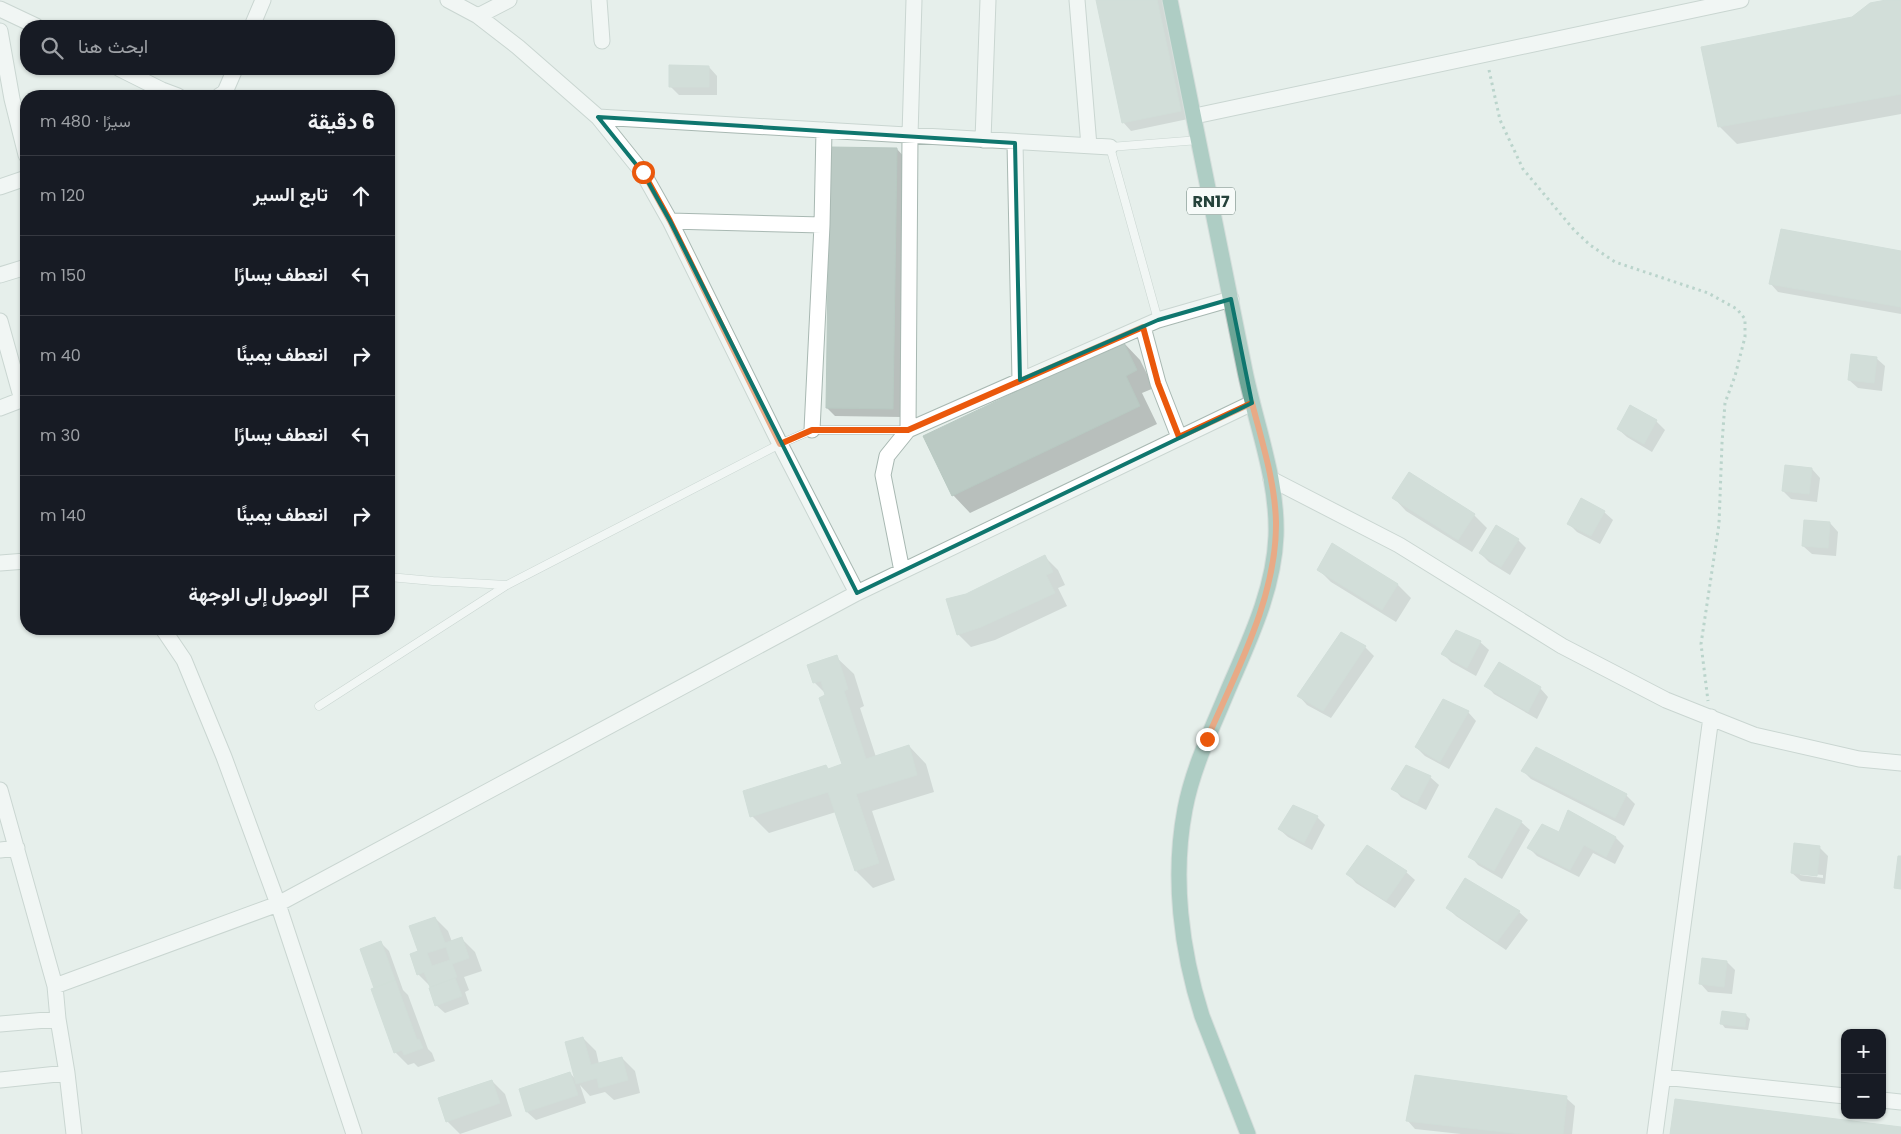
<!DOCTYPE html>
<html lang="ar">
<meta charset="utf-8">
<style>
body{margin:0;font-family:Poppins,Vazirmatn,sans-serif;background:#242831;color:#f1f3f6;direction:rtl}
.controls{position:absolute;right:15px;bottom:15px;display:grid;overflow:hidden;border-radius:10px;box-shadow:0 1px 4px #0004}
.controls button{width:45px;height:45px;display:grid;place-items:center;padding:0;border:0;border-bottom:1px solid #363941;background:#171b24;color:#f1f3f6;font:25px sans-serif}
.stop{position:absolute;width:15px;height:15px;margin:-11px;border:4px solid #ea580c;border-radius:50%;background:#fff}
.stop.end{background:#ea580c;border-color:#fff;box-shadow:0 1px 5px #0008}
.list{margin:0;padding:0;list-style:none}
h2{display:flex;justify-content:space-between;align-items:center;height:65px;margin:0;padding:0 20px;font-size:21px}
h2 small{font-size:16px;font-weight:400;color:#9ea1a6}
.list li{display:grid;grid-template-columns:32px 1fr auto;gap:15px;align-items:center;box-sizing:border-box;height:80px;padding:0 20px;border-top:1px solid #363941}
.list b{display:block;font-size:19px;white-space:nowrap}
.list em{font-size:16px;font-style:normal;color:#9ea1a6}
.icon{flex:none;width:28px;height:28px;fill:none;stroke:currentColor;stroke-width:2;stroke-linecap:round;stroke-linejoin:round}
.map{position:relative;flex:none;width:1901px;height:1134px;overflow:hidden;direction:ltr}
.search{position:absolute;background:#171b24;box-shadow:0 1px 4px #0004;left:20px;top:20px;width:375px;height:55px;display:flex;align-items:center;gap:12px;box-sizing:border-box;padding:0 18px;border-radius:20px;color:#9ea1a6;font-size:19px}
.panel{position:absolute;background:#171b24;box-shadow:0 1px 4px #0004;left:20px;top:90px;width:375px;height:545px;border-radius:20px;direction:rtl}
.map>svg:first-child{display:block}
.shadow{fill:#0003;fill-rule:evenodd}
.building{fill:#bbcac4;stroke:#b8c9c2;fill-rule:evenodd}
.lines{fill:none;stroke-linecap:round;stroke-linejoin:round}
.lane-casing{stroke:#a8b8b2;stroke-width:9}
.street-casing{stroke:#a8b8b2;stroke-width:17}
.primary-casing{stroke:#c2cac8;stroke-width:17}
.path{stroke:#86b3a5;stroke-width:3;stroke-dasharray:2.5 4;stroke-linecap:butt}
.lane{stroke:#fff;stroke-width:8}
.street{stroke:#fff;stroke-width:15}
.primary{stroke:#6aa596;stroke-width:15}
.route{stroke:#ea580c;stroke-width:6}
.marked{fill:none;stroke:#0f766e;stroke-width:4;stroke-linejoin:round}
.labels{text-anchor:middle;stroke-width:4;stroke-linejoin:round;paint-order:stroke}
.shield{fill:#f7fbf9;stroke:#637a73;stroke-width:1}
.shield-label{font-size:16px;font-weight:bold;fill:#24423a}
</style>
<div class="map">
<svg width="1901" height="1134" viewBox="0 0 1901 1134">
<rect width="100%" height="100%" fill="#e6efeb"/>
<path class="shadow" d="M1097,0H1163L1188,119L1131,131L1123,122Z
M1892,0H1901V114L1737,144L1720,127L1853,18Z
M709,67L717,76V95H679L670,86Z
M897,149L905,158L901,417L835,416L827,408Z
M1901,252V314L1778,292L1770,283Z
M1123,342L1140,360L1154,388L1142,393L1157,424L970,513L953,495Z
M1876,358L1885,366L1882,391L1858,388L1849,380Z
M1631,407L1656,421L1665,430L1652,452L1627,437L1618,429Z
M1812,469L1820,478L1817,502L1791,499L1783,491Z
M1394,498L1474,515L1487,528L1472,552L1406,511Z
M1604,512L1613,520L1600,544L1577,532L1569,524Z
M1830,523L1838,532L1836,556L1812,554L1803,546Z
M1518,540L1526,548L1510,575L1489,562L1480,553Z
M1333,545L1398,585L1411,598L1396,622L1331,582L1318,569Z
M1045,557L1058,570L1065,585L1058,588L1067,606L995,640L971,647L958,634L967,595Z
M1341,634L1365,647L1374,656L1331,718L1307,705L1299,696Z
M1480,642L1489,650L1476,676L1451,662L1443,654Z
M836,657L854,674L864,706L860,708L876,757L909,746L926,764L934,792L872,811L895,880L873,888L856,871L836,812L769,833L752,816L826,767L829,770L843,765L826,694L814,682Z
M1486,685L1540,688L1548,697L1537,719L1494,694Z
M1468,712L1476,721L1449,769L1425,756L1416,747Z
M1523,771L1626,795L1635,804L1624,826L1531,779Z
M1430,777L1439,785L1426,810L1401,797L1393,788Z
M1317,817L1325,825L1312,850L1288,837L1279,829Z
M1521,822L1530,830L1502,879L1478,865L1470,856Z
M1560,833L1616,838L1624,846L1615,864L1593,853L1579,877L1537,856L1529,848Z
M1368,846L1406,872L1415,880L1395,908L1356,883L1348,874Z
M1819,847L1828,856L1825,884L1801,881L1792,873ZM1800,873L1823,875V878L1800,875Z
M1448,908L1519,912L1528,920L1506,950L1456,916Z
M435,918L448,931L452,942L462,939L475,952L482,971L464,977L469,990L465,992L469,1004L445,1013L436,1005L432,988L418,974L419,952Z
M381,943L389,951L403,990L408,995L428,1049L432,1053L435,1061L418,1067L414,1063L408,1065L395,1052L377,988Z
M1727,962L1735,970L1732,994L1708,992L1700,983Z
M1746,1015L1750,1019L1748,1030L1725,1028L1722,1024Z
M583,1038L596,1051L599,1064L622,1058L635,1071L640,1093L614,1100L605,1092L590,1096L580,1085L586,1103L536,1120L527,1112L520,1090L570,1073L576,1080Z
M492,1081L505,1094L512,1116L460,1134L447,1121Z
M1566,1098L1575,1106L1572,1134H1461L1415,1129L1407,1120Z"/>
<path class="building" d="M1096,0H1157L1181,111L1122,123Z
M1886,0H1901V94L1718,127L1701,47L1852,17L1870,3Z
M669,65L709,66V87H669Z
M830,147L897,148L893,409L826,408Z
M1781,229L1901,251V307L1769,284Z
M1123,341L1137,370L1126,376L1140,406L952,496L923,436Z
M1851,354L1877,357L1874,383L1848,380Z
M1630,405L1657,420L1644,444L1617,429Z
M1785,465L1812,468L1809,494L1782,491Z
M1409,472L1475,514L1458,540L1392,498Z
M1581,498L1605,511L1591,536L1567,524Z
M1804,520L1830,522L1828,548L1802,546Z
M1496,525L1519,539L1501,567L1479,553Z
M1332,543L1398,584L1382,610L1317,570Z
M1045,555L1053,572L1046,575L1055,593L981,627L957,635L946,599L966,594Z
M1456,630L1481,641L1467,668L1441,654Z
M1341,632L1366,646L1323,711L1297,696Z
M837,655L848,689L844,691L866,759L909,745L917,775L856,794L879,863L855,871L828,792L750,817L743,791L826,765L828,769L842,764L819,698L825,695L821,681L813,683L807,665Z
M1499,662L1541,687L1528,712L1484,686Z
M1443,699L1469,711L1440,762L1415,747Z
M1536,747L1627,794L1615,818L1521,771Z
M1406,765L1431,776L1417,803L1391,789Z
M1293,805L1318,816L1304,843L1278,829Z
M1496,808L1522,821L1494,871L1468,857Z
M1568,810L1616,837L1606,857L1584,845L1570,870L1527,848L1542,824L1559,832Z
M1794,843L1820,846L1817,876L1791,873Z
M1367,845L1407,871L1386,901L1346,874Z
M1898,856H1901V889L1894,888Z
M1465,878L1520,911L1497,942L1446,908Z
M435,917L445,943L462,937L469,958L452,964L457,977L430,987L424,972L417,975L410,954L418,951L409,926ZM446,947L450,960L432,966L427,953Z
M381,941L395,980L374,988L360,949Z
M1702,958L1727,961L1724,987L1699,984Z
M455,978L462,996L435,1006L429,988Z
M395,980L417,1040L419,1039L423,1048L404,1055L402,1050L394,1053L371,989Z
M1722,1011L1746,1014L1745,1027L1720,1024Z
M583,1037L591,1065L622,1057L628,1080L599,1088L597,1078L576,1084L565,1042Z
M570,1072L578,1095L526,1112L519,1089Z
M1415,1075L1567,1096L1563,1134H1522L1406,1121Z
M492,1080L500,1103L446,1122L438,1098Z
M1675,1099L1901,1127V1134H1670Z"/>
<g class="lines">
<defs>
<path id="lane" d="M1158,320L1110,147L1199,140
M389,577L433,581L507,585
M319,706L507,585L780,444L812,430H908"/>
<path id="street" d="M448,0L478,16L518,47L598,117L643,173L670,221L780,444L857,593
M599,0L602,41
M1077,0L1089,146
M0,9L36,26
M478,16L509,0
M252,26L263,0
M0,31L12,99L26,155
M120,69L162,90L178,96
M219,96L225,92L235,69
M1195,116L1741,0
M598,117L1110,147
M983,140L988,0
M1015,143L1020,380
M0,187L26,178
M670,221L822,225L812,430
M822,225L824,130
M0,275L26,267
M0,321L22,400
M1143,327L1158,383L1179,437
M0,408L26,398
M908,430L910,135L914,0
M1271,479L1399,545L1562,646L1666,700L1754,735L1859,759L1901,763
M0,563L26,561
M902,571L883,475L887,456L908,430L1158,320L1231,299
M163,629L184,660L224,757L278,904L354,1134
M0,790L55,986L58,1019L67,1073L74,1134
M0,850L17,848
M55,986L278,904L857,593L1252,403
M0,1024L58,1019
M1663,1077L1845,1096
M0,1080L67,1073
M1882,1100L1901,1102
M1655,1134L1711,717"/>
<path id="primary" d="M1170,0C1195,124 1220,247 1245,371C1256,425 1278,480 1276,536C1274,590 1249,641 1228,690C1212,729 1193,767 1185,809C1172,877 1181,950 1202,1016L1248,1134"/>
</defs>
<use href="#lane" class="lane-casing"/>
<use href="#street" class="street-casing"/>
<use href="#primary" class="primary-casing"/>
<path class="path" d="M1489,70L1500,120L1523,169L1574,230L1590,245L1615,262L1708,293L1737,309L1745,319V337L1735,376L1725,403L1722,443L1719,524L1701,644L1708,701"/>
<use href="#lane" class="lane"/>
<use href="#street" class="street"/>
<use href="#primary" class="primary"/>
</g>
<g class="lines">
<path class="route" d="M643,172L670,221L780,444L812,430H908L1143,327L1158,383L1179,437L1252,403C1262,442 1275,482 1276,522C1277,597 1236,672 1207,739"/>
</g>
<path d="M0 0H1901V1134H0ZM598,117L1015,143L1020,380L1158,320L1231,299L1252,403L857,593L670,221L643,173Z" fill="#e6efeb" fill-opacity=".55" fill-rule="evenodd"/>
<path class="marked" d="M598,117L1015,143L1020,380L1158,320L1231,299L1252,403L857,593L670,221L643,173Z"/>
<g class="labels">
<rect class="shield" x="1187" y="187.5" width="48" height="27" rx="4"/>
<g class="shield-label">
<text x="1211" y="207">RN17</text>
</g>
</g>
</svg>
<div class="controls">
<button>+</button>
<button>−</button>
</div>
<div class="stop" style="left:643px;top:172px"></div>
<div class="stop end" style="left:1207px;top:739px"></div>
<div class="search"><svg class="icon" aria-label="search" viewBox="0 0 24 24"><circle cx="10" cy="10" r="6"/><path d="M15 15l6 6"/></svg>ابحث هنا</div>
<section class="panel">
<h2>6 دقيقة<small>سيرًا · 480 m</small></h2>
<ul class="list">
<li><svg class="icon" aria-label="ahead" viewBox="0 0 24 24"><path d="M12 20V5M6 11l6-6 6 6"/></svg><div><b>تابع السير</b></div><em>120 m</em></li>
<li><svg class="icon" aria-label="left" viewBox="0 0 24 24"><path d="M17 20v-9H6M10 6l-5 5 5 5"/></svg><div><b>انعطف يسارًا</b></div><em>150 m</em></li>
<li><svg class="icon" aria-label="right" viewBox="0 0 24 24"><path d="M7 20v-9h11M14 6l5 5-5 5"/></svg><div><b>انعطف يمينًا</b></div><em>40 m</em></li>
<li><svg class="icon" aria-label="left" viewBox="0 0 24 24"><path d="M17 20v-9H6M10 6l-5 5 5 5"/></svg><div><b>انعطف يسارًا</b></div><em>30 m</em></li>
<li><svg class="icon" aria-label="right" viewBox="0 0 24 24"><path d="M7 20v-9h11M14 6l5 5-5 5"/></svg><div><b>انعطف يمينًا</b></div><em>140 m</em></li>
<li><svg class="icon" aria-label="arrive" viewBox="0 0 24 24"><path d="M6 21V4h12l-3 4 3 4H6"/></svg><div><b>الوصول إلى الوجهة</b></div></li>
</ul>
</section>
</div>
